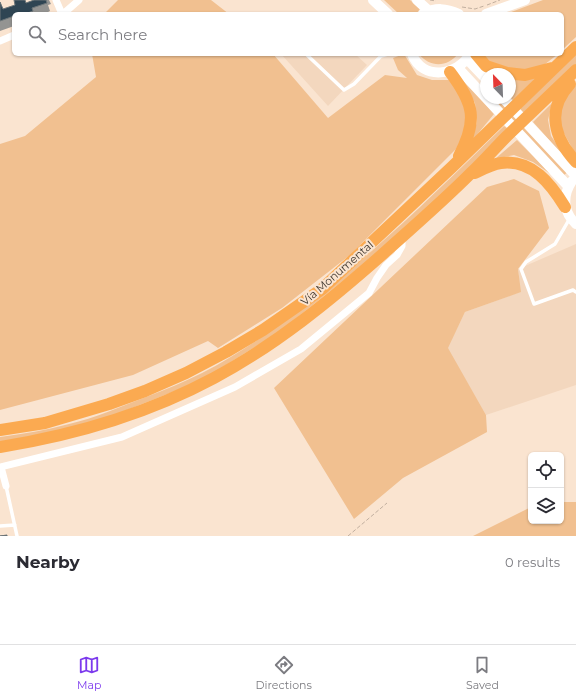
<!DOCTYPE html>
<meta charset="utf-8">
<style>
body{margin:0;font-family:Montserrat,sans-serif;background:#f7f7f7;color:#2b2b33}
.controls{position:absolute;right:12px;bottom:12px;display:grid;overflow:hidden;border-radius:6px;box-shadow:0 1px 3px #0004}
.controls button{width:36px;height:36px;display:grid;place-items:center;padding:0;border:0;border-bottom:1px solid #e1e1e2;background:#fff;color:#2b2b33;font:20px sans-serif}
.compass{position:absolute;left:480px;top:68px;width:36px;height:36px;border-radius:50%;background:#fff;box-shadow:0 1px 3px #0004;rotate:337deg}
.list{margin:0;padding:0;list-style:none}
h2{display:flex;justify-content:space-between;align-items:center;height:52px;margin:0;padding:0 16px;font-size:17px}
h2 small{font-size:13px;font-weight:400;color:#7c7c81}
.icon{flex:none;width:22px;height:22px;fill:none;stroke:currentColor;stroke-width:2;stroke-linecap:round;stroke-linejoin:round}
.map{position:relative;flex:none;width:576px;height:536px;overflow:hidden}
.search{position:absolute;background:#fff;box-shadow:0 1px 3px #0004;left:12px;right:12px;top:12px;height:44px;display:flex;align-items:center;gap:10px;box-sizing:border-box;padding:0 14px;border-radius:6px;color:#7c7c81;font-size:15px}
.sheet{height:108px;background:#fff}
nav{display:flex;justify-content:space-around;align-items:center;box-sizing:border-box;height:56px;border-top:1px solid #e1e1e2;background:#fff;font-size:11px;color:#7c7c81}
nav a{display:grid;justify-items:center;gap:2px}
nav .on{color:#7c3aed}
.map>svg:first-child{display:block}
.built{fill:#f3d7be}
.green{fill:#f1c090}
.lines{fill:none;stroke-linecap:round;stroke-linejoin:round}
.path{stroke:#c1af9f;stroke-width:1;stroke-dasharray:4 2;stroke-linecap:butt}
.lane{stroke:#fff;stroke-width:3.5}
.street{stroke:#fff;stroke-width:7}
.secondary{stroke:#fff;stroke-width:10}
.highway{stroke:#fbaa51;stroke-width:12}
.wall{fill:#949492}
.building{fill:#2f4553;stroke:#6c7578}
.labels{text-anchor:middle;stroke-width:4;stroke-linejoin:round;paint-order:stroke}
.street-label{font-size:11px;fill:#3e362e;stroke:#fae4d0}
</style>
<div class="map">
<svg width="576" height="536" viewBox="0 0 576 536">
<rect width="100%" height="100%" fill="#fae4d0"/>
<path class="built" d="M281,54H355L367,65L328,106Z
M576,244V385L486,415L447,348L465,312L520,292L518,269Z"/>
<path class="green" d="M118,0H211L229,14H104Z
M384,0H410L420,9L416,14H399Z
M543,0H576V37L562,50V14H506Z
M92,54H273L328,118L385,75L407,78L398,70L393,58L404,54L417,75L432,80H449L459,90L466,115L464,135L456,149L350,255L282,308L218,348L208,341L133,375L0,410V144L25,136L96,77Z
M419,54H458C448,67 430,68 419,54Z
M481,54H558L544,65L528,72L490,64Z
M576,54V64L523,113L519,110Z
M459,74L494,114L471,142L477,122L475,103Z
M538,77L513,100L510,97V78Z
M576,85V155L561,128L560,113L564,98Z
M491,98H496L568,172L564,175Z
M552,103L548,120L551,136L569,162L533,122Z
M504,126L507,128L480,158L389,244L279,332L205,378L170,393L109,417L73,429L0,443V437C23,434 46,430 69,424C95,418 120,407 146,397C165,390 184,382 202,373C237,355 270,332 301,309C374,254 438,190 504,126Z
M517,140L552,175L533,162L514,155L495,159Z
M514,179L539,191L549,228L518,269L521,292L465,312L448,348L486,415L487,432L403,478L354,519L274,388L487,187Z
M561,502H576V536H473L531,507V521H561Z"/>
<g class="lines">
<path class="path" d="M430,0L436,1
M487,5L500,0
M462,7L475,9L484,6
M348,536L387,503"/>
<path class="lane" d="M306,54L344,90L354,84L381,56L388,54
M570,218L555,244L526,262L521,269L534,304L573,290L576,292
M6,486L17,536
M0,526L15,525"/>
<path class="street" d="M56,0L62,14
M63,14L79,0
M0,41L14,35
M0,467L122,437L235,387L301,349L369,293L377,278L386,265L397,255L402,246V237
M1,467L6,486"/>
<path class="secondary" d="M373,0L388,14
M417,0L429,11
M423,14C436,7 446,8 459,14
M486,14L525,0
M412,54C422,81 458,76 470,54
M467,59L486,79
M458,68L568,186
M503,98L576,176
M572,181C562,196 563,212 576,224"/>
<path class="highway" d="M476,54L486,66L507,73L525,75L552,68
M450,72C474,104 478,120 459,156
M570,84C546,110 554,138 576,162
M475,173C483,169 492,164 501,163C532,159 551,184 565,207
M0,430L45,423L109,404L145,391L186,373L226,352L263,330L322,289L452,167L576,47
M0,447C75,435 147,414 214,378C276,345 332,299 384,253C413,227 443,201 470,174C483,162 495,148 507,136C530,114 553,92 576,70"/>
</g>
<path class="wall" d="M34,0H49L51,4L48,5L50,11L44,14H14V26L0,31V2L3,9L26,3Z"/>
<path class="building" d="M14,0H25L26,3L34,0H46L47,3L32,8L33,11L25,14H14V16L0,21V2L3,9L15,5Z
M7,535V536H0Z"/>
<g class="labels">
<g class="street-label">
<text transform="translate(337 273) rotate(-41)" y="4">Vía Monumental</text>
</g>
</g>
</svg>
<div class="controls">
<button><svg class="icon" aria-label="locate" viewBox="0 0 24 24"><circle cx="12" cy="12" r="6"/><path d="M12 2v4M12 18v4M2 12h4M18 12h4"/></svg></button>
<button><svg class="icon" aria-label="layers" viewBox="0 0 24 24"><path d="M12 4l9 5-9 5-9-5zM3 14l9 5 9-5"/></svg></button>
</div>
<svg class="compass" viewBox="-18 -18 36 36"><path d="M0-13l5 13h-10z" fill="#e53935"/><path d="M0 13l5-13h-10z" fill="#7c7c81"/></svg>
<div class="search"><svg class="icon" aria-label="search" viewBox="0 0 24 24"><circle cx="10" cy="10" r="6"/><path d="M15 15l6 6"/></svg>Search here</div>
</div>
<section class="sheet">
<h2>Nearby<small>0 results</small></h2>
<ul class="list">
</ul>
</section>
<nav>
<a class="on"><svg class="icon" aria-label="map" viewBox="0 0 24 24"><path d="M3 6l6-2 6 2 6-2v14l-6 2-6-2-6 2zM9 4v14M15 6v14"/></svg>Map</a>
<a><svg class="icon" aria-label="directions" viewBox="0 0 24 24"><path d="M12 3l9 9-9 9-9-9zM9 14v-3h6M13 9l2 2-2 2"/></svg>Directions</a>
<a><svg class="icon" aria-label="saved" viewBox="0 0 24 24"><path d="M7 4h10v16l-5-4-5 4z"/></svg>Saved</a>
</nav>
